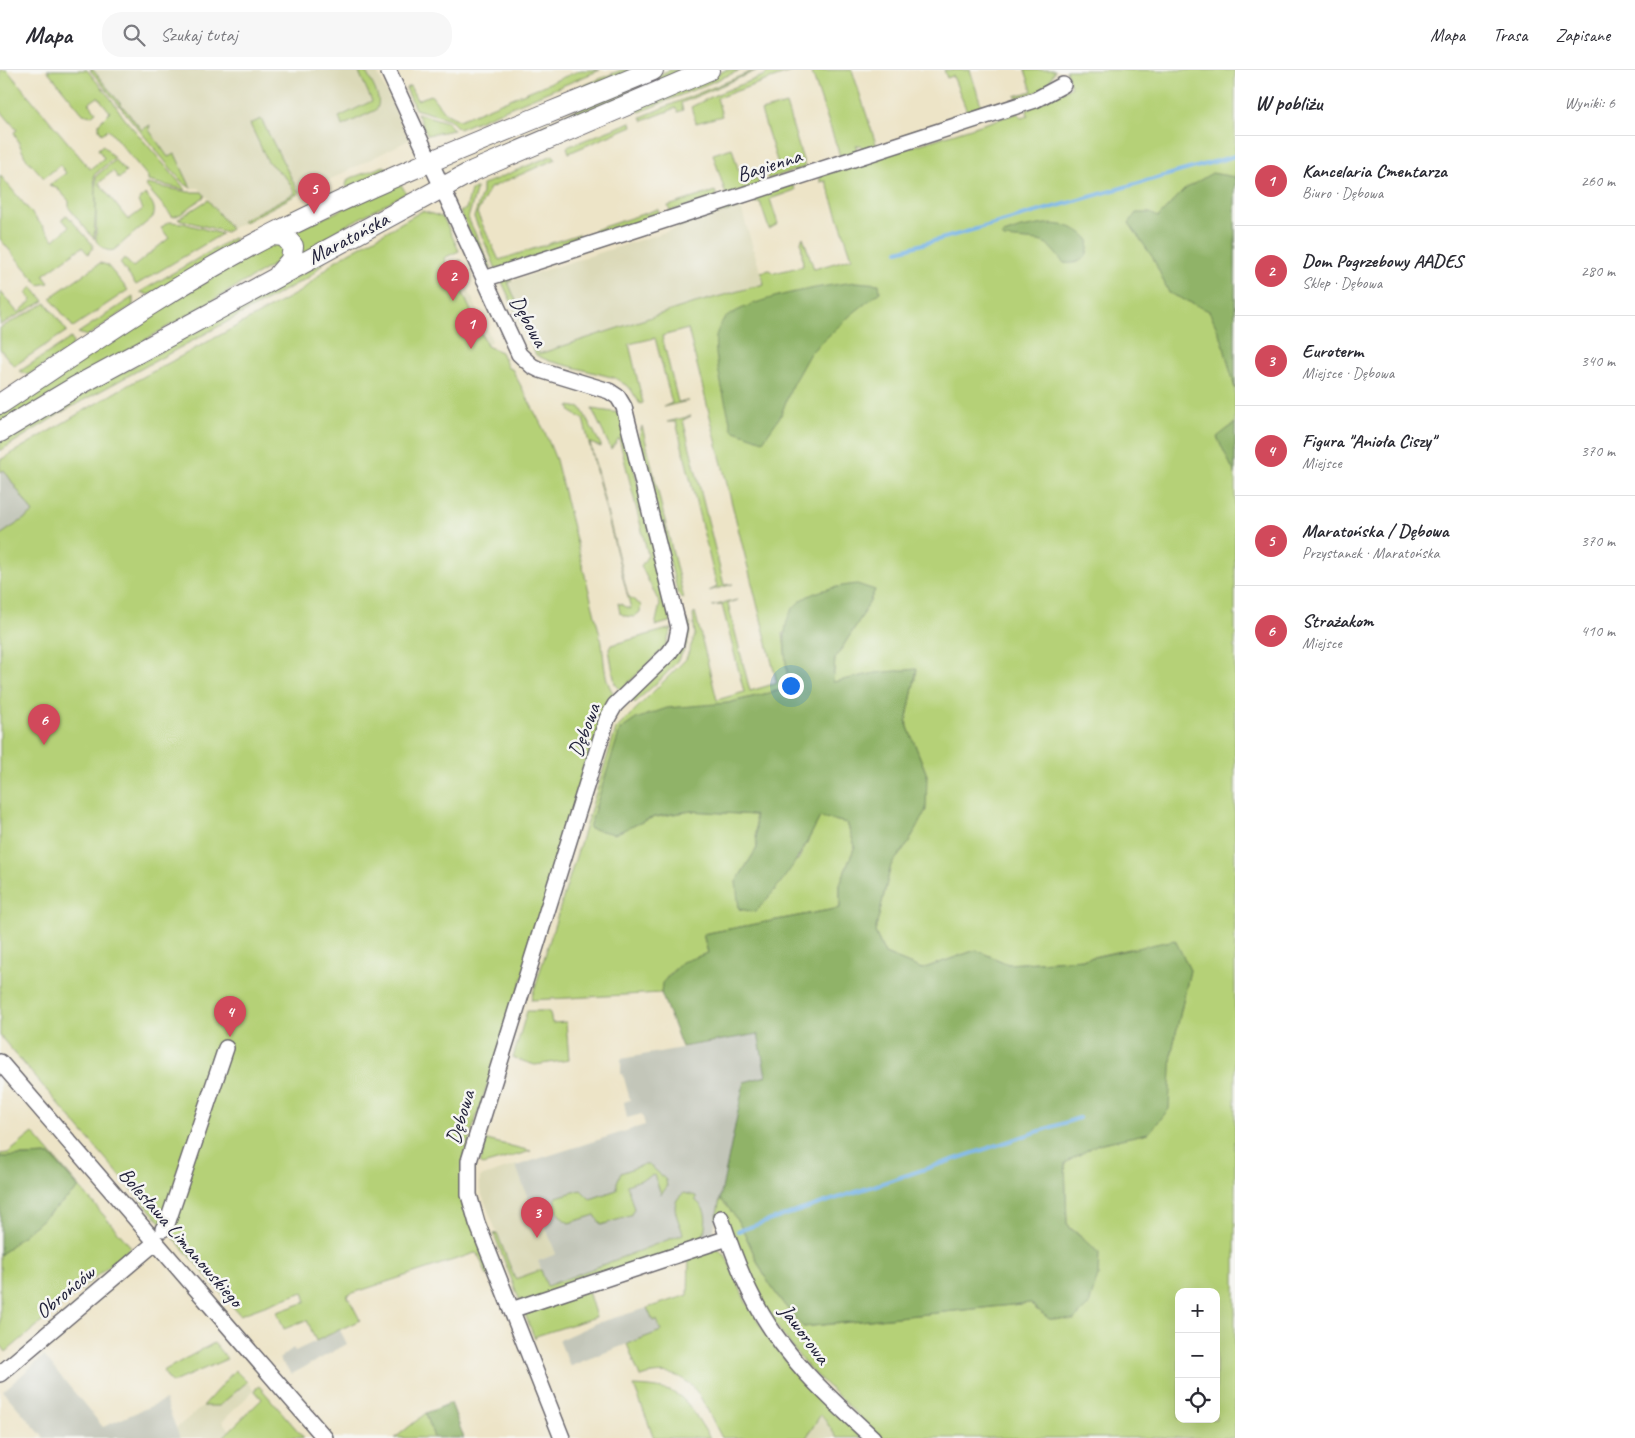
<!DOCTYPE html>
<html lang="pl">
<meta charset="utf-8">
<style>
body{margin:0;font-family:Caveat,sans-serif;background:#f7f7f7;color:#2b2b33}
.controls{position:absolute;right:15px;bottom:15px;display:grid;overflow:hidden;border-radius:10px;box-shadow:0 5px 20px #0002}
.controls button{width:45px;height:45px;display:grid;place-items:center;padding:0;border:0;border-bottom:1px solid #e1e1e2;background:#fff;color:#2b2b33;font:25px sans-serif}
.you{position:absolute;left:790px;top:615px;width:18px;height:18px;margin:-12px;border:4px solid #fff;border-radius:50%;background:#1a73e8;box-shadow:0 0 0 8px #1a73e833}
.badge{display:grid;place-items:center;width:32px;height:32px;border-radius:50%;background:#d1495b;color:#fff;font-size:16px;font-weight:700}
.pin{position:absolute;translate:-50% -41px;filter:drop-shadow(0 1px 2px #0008)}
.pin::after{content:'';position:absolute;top:26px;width:18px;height:15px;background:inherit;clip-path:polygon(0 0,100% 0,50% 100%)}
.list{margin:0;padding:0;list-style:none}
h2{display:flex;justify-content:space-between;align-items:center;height:65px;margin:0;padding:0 20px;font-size:21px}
h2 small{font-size:16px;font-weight:400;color:#7c7c81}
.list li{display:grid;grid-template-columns:32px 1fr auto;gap:15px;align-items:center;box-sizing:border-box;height:90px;padding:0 20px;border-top:1px solid #e1e1e2}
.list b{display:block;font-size:19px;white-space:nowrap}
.list p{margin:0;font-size:16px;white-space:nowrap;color:#7c7c81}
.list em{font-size:16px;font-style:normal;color:#7c7c81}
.icon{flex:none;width:28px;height:28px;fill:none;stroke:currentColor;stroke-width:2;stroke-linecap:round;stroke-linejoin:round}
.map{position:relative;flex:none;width:1235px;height:1368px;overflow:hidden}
header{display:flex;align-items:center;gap:30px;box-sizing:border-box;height:70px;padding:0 25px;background:#fff;border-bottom:1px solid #e1e1e2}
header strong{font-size:24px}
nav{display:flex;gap:28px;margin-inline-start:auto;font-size:18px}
.search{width:350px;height:45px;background:#f7f7f7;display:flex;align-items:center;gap:12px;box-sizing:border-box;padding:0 18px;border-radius:20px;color:#7c7c81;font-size:19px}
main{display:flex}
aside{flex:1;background:#fff}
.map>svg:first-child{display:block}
.built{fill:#dbd9b8}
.industrial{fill:#c3c6b9}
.green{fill:#b5d177;stroke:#6c7a59;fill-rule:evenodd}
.forest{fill:#90b368;stroke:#596a52}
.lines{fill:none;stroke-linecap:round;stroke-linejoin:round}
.stream{stroke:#73b2e6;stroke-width:4}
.minor-casing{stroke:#69666c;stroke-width:18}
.major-casing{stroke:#69666c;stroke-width:22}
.minor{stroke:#fff;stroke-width:15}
.major{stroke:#fff;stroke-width:20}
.labels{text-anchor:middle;stroke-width:5;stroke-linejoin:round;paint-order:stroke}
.street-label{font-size:21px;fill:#22223b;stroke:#f6f6f2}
</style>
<header>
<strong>Mapa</strong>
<div class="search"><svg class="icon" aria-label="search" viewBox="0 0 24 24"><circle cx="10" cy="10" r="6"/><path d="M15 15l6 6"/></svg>Szukaj tutaj</div>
<nav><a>Mapa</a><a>Trasa</a><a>Zapisane</a></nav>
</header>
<main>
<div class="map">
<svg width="1235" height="1368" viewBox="0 0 1235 1368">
<rect width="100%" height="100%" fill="#f6f6f2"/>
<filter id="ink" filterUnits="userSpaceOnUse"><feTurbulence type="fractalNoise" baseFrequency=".02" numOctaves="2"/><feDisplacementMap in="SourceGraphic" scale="10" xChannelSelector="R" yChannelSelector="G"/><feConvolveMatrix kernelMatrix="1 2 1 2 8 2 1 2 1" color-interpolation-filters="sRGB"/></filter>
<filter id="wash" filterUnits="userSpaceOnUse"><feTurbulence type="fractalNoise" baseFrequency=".0096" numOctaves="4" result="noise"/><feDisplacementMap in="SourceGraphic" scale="20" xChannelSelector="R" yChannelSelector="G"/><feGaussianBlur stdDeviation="1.12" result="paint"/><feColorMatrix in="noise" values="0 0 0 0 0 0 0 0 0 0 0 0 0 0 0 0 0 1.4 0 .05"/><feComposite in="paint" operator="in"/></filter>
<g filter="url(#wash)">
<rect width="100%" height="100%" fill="#ede4c7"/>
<path class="built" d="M93,0H376L409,70L231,159L199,118H191L175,84L168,87L149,60L150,55L142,60Z
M741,138L764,214L688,235L539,284L508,212Z
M465,213L492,270L487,276L460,217Z
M516,1095L534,1145L540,1143L556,1184L538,1191L541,1200L515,1209L480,1120V1107Z
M247,1312L254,1320L222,1352L230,1360L222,1368H180L176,1358L203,1336H219Z
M821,1343L837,1368H806Z"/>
<path class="industrial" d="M4,399L33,443L0,465V402Z
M758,964L766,1006L744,1012L712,1169L702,1172L683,1164L547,1216L538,1191L556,1184L540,1143L534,1145L516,1096L645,1055L642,1044L627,1048L624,1032L630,1030L623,1004H621V989Z
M647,1238L653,1251L656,1250L661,1261L570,1296L559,1270L597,1253Z
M340,1260L347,1274L292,1304L279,1289L293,1278L295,1281Z
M44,1286L103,1357L165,1330L180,1368H44L3,1321Z"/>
<path class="green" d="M0,0H7L90,99L104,88L98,79L103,75L114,88L94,105L96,134L94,169L69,138V131L58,119L49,115L66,103L60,95L44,108L25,87L14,62L17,60L0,40Z
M47,0H87L111,29L124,48L186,120L148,111V107L108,59L102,64L99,59V53L110,42L98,27L89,33L96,42L91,46L83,44Z
M90,0H93L142,60L150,55L149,60L168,87L175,84L191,118L182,112Z
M358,0H365C370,11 384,29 376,40L342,56L339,47L372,31Z
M581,0H600L459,59L449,49L415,39L406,18L410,16L417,30L431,25L445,43L459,50Z
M621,0H636L462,69L464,66Z
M670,0H692L473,94L471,89L535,61L575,40Z
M726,0H741L640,42L636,40L639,37Z
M755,0H758L681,33L683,40L678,42L676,38L643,51L641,47Z
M769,0H796L717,28L722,46L696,53L691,37L715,25L765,5Z
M811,0H852L877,77L863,81L861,75L856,76L857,81L840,86Z
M944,0H970L983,41L968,44L953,6L947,8Z
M1025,0H1055L1046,19L1017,28L1015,26L1032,21Z
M1066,0H1235V1368H881L804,1293L770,1247L716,1148L720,1129C742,1149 749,1176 762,1201C773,1222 788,1240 803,1257L1030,1233L1038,1241L1084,1169L1067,1155L1065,1093L1097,1074L1148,1063L1172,981L1190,900L1133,878L1084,889L1008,894L976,880L922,899L885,884L875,862L891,795L908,774L927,705L906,652L917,599L833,612L835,589L862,546L875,520L783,563L789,618L728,633L648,644L620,660L614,764L651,748L691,741L755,745L757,778L736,812L798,790L820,747L847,753L855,776L840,814V838L703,864L708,883C688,890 664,899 661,923L531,930L616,659L686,589L695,565L693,545L695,542L717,630L744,622L722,535L712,536L737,530L728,534L750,621L777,613L688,259L662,266L678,332L688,331L663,337L672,333L655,268L629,274L643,333L640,334L630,318L615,308L549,291L536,285L501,210L509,208L512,211L508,212L539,284L688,235L764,214L761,202L769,200L774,203L803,196L801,172L803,167L814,199L852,188L826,111L820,112V106L1018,43L1021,48L1028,46L1027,40L1071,17ZM1179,1222H1216V1349H1179Z
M786,34L805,97L768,109L766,105L780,100L761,41Z
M417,43L447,52L454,60L427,65Z
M261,49L299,123L243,153V150L295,123L288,110L268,92L250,54Z
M631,52L632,56L569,83L567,77Z
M732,78L742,113L757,108L759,115L726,125L713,84Z
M553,85L556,89L490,118L477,143L499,190L579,164L580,171L496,199L474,147L482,123V115Z
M115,90L126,102L119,109L113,101L99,113L128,150L143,139L138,132L145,124C151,131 157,137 153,147L114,180C106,183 101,176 96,171V106Z
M384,96L393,102L347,118L346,115L348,109Z
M0,105L54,170L69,157L62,149L67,145L93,175V179L88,184L82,177L43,205L49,213L39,215L0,169Z
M400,113L406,123L336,161L303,185L293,162Z
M147,114L188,122H202L205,126L181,144L173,147L146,116Z
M793,115L795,120L770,129L778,154L769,159L760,132L755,133L753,127Z
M477,118L468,148L492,199L487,197L460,142L466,139L471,120Z
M715,121L717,128L670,141L668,136Z
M208,130L231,159L226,162L178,149Z
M746,130L748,135L678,157L677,152Z
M658,139L660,147L597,166L594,160Z
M422,141L442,147L445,151L459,181L444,188L448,197L461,190L460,202L452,204L454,215L460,217L487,276L501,282L508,298L512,299L544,360L556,390L600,565L599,567L601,568C605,586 602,612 616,626L464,1085L490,1204L487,1206L478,1184L475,1183L347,1225L360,1250L316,1271L307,1250L284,1259L277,1242L306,1232L303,1222L240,1245L0,966V465L33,443L4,400L0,402V390L119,320L301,221L335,191Z
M168,152L183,153L222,164L136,215L120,193L124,188L133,197L169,168L161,158Z
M235,167L233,175L149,225L140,222Z
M272,172L284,176L280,191L0,355V342L89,282Z
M325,191L311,206L64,341L0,381V370Z
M100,193L107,195L128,220L73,257L51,229L55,224Z
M32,217L44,231L0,255V221L18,243L32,230L26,223Z
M133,227V235L87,266L78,263Z
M46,233L67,261L14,296L0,279V258Z
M71,268L73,273L71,278L28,305L20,301Z
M569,336L581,338L601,375V377L590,373L628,526L641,535L640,542L634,547L625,546L620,543L618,533L631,539L583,349L571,342Z
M592,339L620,343L672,551L655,556L660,534L641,496L648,485L619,368L611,379Z
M691,346L683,350L724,515L733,514L709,521L717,517L676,352H667Z
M642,356L684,529L678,524L639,367Z
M690,553C692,588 657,611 635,633L631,629L685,555Z
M672,558L665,577L621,620L615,614L609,579L611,575Z
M527,941H547L550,943L552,953L566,952L569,990L535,995L513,988Z
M33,1063L131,1177L6,1282L0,1274V1185L79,1118L50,1085L0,1087V1084L8,1083Z
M487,1070L531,1081L483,1095L480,1094Z
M642,1095H650L666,1110L667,1117L661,1124L654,1105L627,1115L634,1139L630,1146L601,1155L595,1145L569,1153C559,1148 554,1138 556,1127L581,1120L590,1129L617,1120V1112L621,1103Z
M684,1123L696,1126V1131C711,1142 705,1157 702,1172L521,1234L494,1164L497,1163L515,1209L541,1200L547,1216L683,1164C679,1149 667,1134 684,1123Z
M716,1178L726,1186L746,1232L776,1279L811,1320L862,1368H837L821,1344L806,1368H722C701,1330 692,1291 640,1307L627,1274L661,1261L657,1250L653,1251L647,1238L688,1225L689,1186Z
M588,1221L596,1247L536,1266L535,1269L524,1242Z
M214,1273L227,1289L171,1313L163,1301Z
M235,1300L247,1312L219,1336H203Z
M259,1316L304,1368H222L262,1329L254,1320Z
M634,1316C685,1318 684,1328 710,1368H654Z
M426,1343L434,1368H395Z"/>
<path class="forest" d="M1212,103L1235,107V319L1222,270L1209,241L1169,223L1153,188L1129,153L1136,143H1150L1158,147L1185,119Z
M1045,154C1062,154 1076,156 1088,169C1091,187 1080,195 1064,193L1047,174L1039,171L1004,168L1001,165L1021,158Z
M856,212L879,214L880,222L852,244L810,283L792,315L781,345L763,371L732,360C727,337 713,289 716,266C717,262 721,252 724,249C752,227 821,216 856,212Z
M1235,353V404L1217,367Z
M857,514L875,520L862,546L835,589L833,612L875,603L917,599L906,652L927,705L926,740L908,774L891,795L875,862L885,884L922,899L976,880L1008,894L1084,889L1175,870L1190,900L1172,981L1169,1039L1149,1063L1098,1074L1065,1093L1067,1155L1099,1183L1098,1206L1089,1235L1074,1250L1049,1249L1030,1233L803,1257C788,1240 773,1222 762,1201C749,1176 742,1149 720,1129L744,1012L766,1006L758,964L682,977L661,923L662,913L682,892L708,883L703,864L840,838V814L855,776L847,753L820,747C800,786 786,810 755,842L739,839L736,812L757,778L755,745L691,741L654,747L614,764L589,758L620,660L636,649L667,638L728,633L789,618C780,549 778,523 857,514Z
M50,1085L79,1118L0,1185V1087Z
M451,1333L464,1368H434L426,1343Z"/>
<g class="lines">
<path class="stream" d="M898,181L1235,86
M738,1161L1079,1048"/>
</g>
</g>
<g filter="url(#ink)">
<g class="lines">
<defs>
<path id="minor" d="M388,0L519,284L532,296L540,300L609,321L618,327L624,337L679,558L676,573L669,583L615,635L607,649L469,1091V1125L477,1153L562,1368
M484,209L1035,30L1063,15
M0,992L325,1368
M721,1148C730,1174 739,1201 752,1226C780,1283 827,1326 873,1368
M163,1159L167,1154L226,978
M511,1240L728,1168
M0,1304L156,1172"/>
<path id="major" d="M272,165L284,166L293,176L291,190L279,204
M0,334C90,274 179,212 275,163C397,101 527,53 653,0
M0,362L75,317L473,101L709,0"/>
</defs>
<use href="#minor" class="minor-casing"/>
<use href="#major" class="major-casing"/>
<use href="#minor" class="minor"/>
<use href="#major" class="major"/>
</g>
</g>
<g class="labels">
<g class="street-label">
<text transform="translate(769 95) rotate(-18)" y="7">Bagienna</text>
<text transform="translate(348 168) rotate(-28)" y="7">Maratońska</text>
<text transform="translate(529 251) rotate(61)" y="7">Dębowa</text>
<text transform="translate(584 660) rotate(-69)" y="7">Dębowa</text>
<text transform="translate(460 1047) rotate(-73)" y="7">Dębowa</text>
<text transform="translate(181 1167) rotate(49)" y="7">Bolesława Limanowskiego</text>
<text transform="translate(65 1222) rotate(-40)" y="7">Obrońców</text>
<text transform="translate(805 1264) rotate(53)" y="7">Jaworowa</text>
</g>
</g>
</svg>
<div class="controls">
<button>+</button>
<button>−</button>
<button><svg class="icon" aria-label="locate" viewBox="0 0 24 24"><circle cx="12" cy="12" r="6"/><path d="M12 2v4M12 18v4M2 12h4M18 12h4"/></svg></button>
</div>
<div class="you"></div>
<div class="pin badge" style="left:471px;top:279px">1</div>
<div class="pin badge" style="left:453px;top:231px">2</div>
<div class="pin badge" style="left:537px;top:1168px">3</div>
<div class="pin badge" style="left:230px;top:967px">4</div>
<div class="pin badge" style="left:314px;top:144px">5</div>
<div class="pin badge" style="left:44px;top:675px">6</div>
</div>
<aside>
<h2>W pobliżu<small>Wyniki: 6</small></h2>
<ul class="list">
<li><span class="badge">1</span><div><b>Kancelaria Cmentarza</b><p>Biuro · Dębowa</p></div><em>260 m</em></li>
<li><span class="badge">2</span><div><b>Dom Pogrzebowy AADES</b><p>Sklep · Dębowa</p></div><em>280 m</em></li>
<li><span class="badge">3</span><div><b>Euroterm</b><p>Miejsce · Dębowa</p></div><em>340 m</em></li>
<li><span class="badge">4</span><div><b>Figura &quot;Anioła Ciszy&quot;</b><p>Miejsce</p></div><em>370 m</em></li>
<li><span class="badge">5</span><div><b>Maratońska / Dębowa</b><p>Przystanek · Maratońska</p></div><em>370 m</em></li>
<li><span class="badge">6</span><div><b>Strażakom</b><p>Miejsce</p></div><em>410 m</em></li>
</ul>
</aside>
</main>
